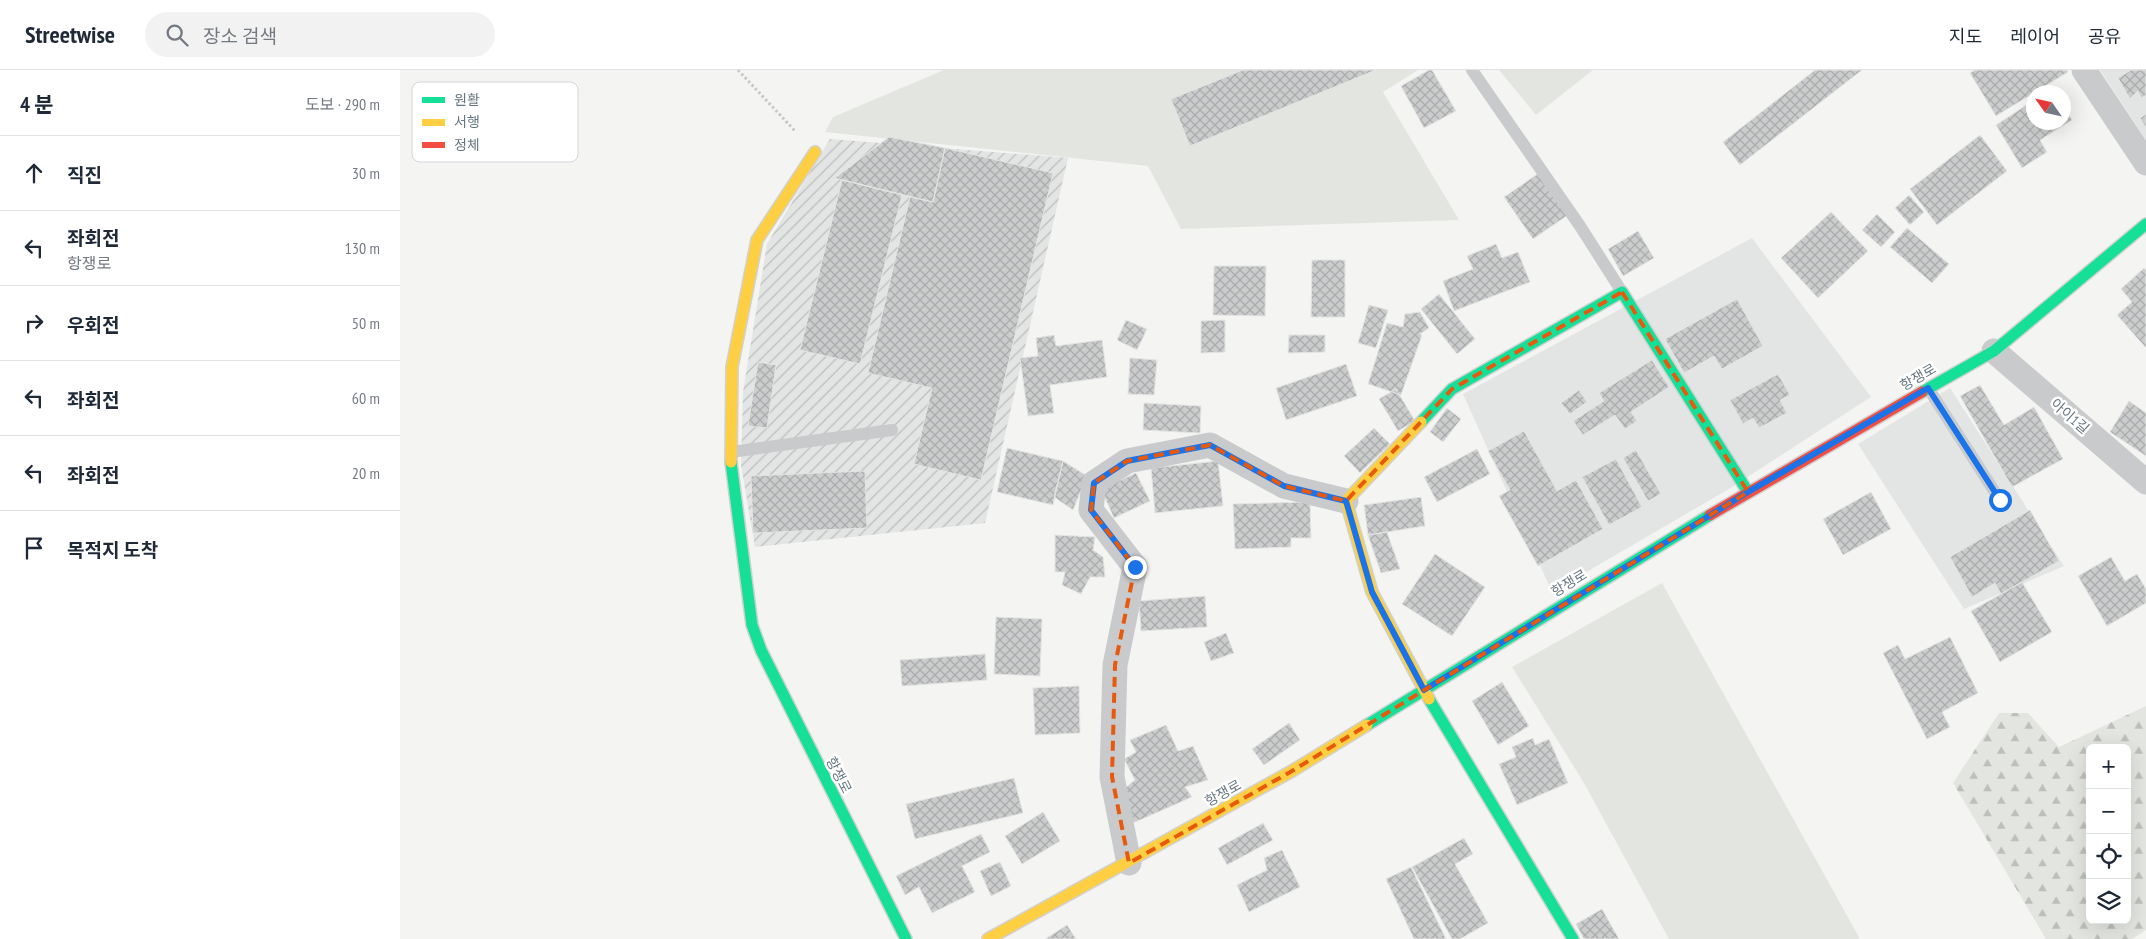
<!DOCTYPE html>
<html lang="ko">
<meta charset="utf-8">
<style>
body{margin:0;font-family:"PT Sans Narrow","Noto Sans KR",sans-serif;background:#f2f2f3;color:#1f2937}
.controls{position:absolute;right:15px;bottom:15px;display:grid;overflow:hidden;border-radius:8px;box-shadow:0 5px 20px #0002}
.controls button{width:45px;height:45px;display:grid;place-items:center;padding:0;border:0;border-bottom:1px solid #e0e1e3;background:#fff;color:#1f2937;font:25px sans-serif}
.compass{position:absolute;left:1626px;top:15px;width:45px;height:45px;border-radius:50%;background:#fff;box-shadow:0 5px 20px #0002;rotate:304deg}
.stop{position:absolute;width:15px;height:15px;margin:-11px;border:4px solid #1a73e8;border-radius:50%;background:#fff}
.stop.end{background:#1a73e8;border-color:#fff;box-shadow:0 1px 5px #0008}
.list{margin:0;padding:0;list-style:none}
h2{display:flex;justify-content:space-between;align-items:center;height:65px;margin:0;padding:0 20px;font-size:21px}
h2 small{font-size:16px;font-weight:400;color:#747a83}
.list li{display:grid;grid-template-columns:32px 1fr auto;gap:15px;align-items:center;box-sizing:border-box;height:75px;padding:0 20px;border-top:1px solid #e0e1e3}
.list b{display:block;font-size:19px;white-space:nowrap}
.list p{margin:0;font-size:16px;white-space:nowrap;color:#747a83}
.list em{font-size:16px;font-style:normal;color:#747a83}
.icon{flex:none;width:28px;height:28px;fill:none;stroke:currentColor;stroke-width:2;stroke-linecap:round;stroke-linejoin:round}
.map{position:relative;flex:none;width:1746px;height:869px;overflow:hidden}
header{display:flex;align-items:center;gap:30px;box-sizing:border-box;height:70px;padding:0 25px;background:#fff;border-bottom:1px solid #e0e1e3}
header strong{font-size:24px}
nav{display:flex;gap:28px;margin-inline-start:auto;font-size:18px}
.search{width:350px;height:45px;background:#f2f2f3;display:flex;align-items:center;gap:12px;box-sizing:border-box;padding:0 18px;border-radius:28px;color:#747a83;font-size:19px}
main{display:flex}
aside{flex:1;background:#fff}
.map>svg:first-child{display:block}
.built{fill:#e3e4e4}
.industrial{fill:url(#industrial-furrows)}
.green{fill:#e3e6e0}
.forest{fill:url(#forest-firs);fill-rule:evenodd}
.building{fill:url(#building-cross-hatch);stroke:#e4e4e3}
.lines{fill:none;stroke-linecap:round;stroke-linejoin:round}
.fast-casing{stroke:#d0d1d1;stroke-width:14}
.slow-casing{stroke:#d0d1d1;stroke-width:14}
.jam-casing{stroke:#d0d1d1;stroke-width:14}
.path{stroke:#c6c7c8;stroke-width:3;stroke-dasharray:2.5 2.5;stroke-linecap:butt}
.lane{stroke:#c9cacb;stroke-width:12}
.street{stroke:#c9cacb;stroke-width:25}
.fast{stroke:#16e098;stroke-width:11}
.slow{stroke:#ffcf43;stroke-width:11}
.jam{stroke:#f24e42;stroke-width:11}
.route{stroke:#1a73e8;stroke-width:6}
.marked{fill:none;stroke:#e8590c;stroke-width:4;stroke-dasharray:10 6;stroke-linejoin:round}
.labels{text-anchor:middle;stroke-width:5;stroke-linejoin:round;paint-order:stroke}
.street-label{font-size:14px;fill:#667781;stroke:#fff}
.key{fill:#fff;stroke:#d1d6d9;stroke-width:1}
.key-label{font-size:14px;fill:#667781}
</style>
<header>
<strong>Streetwise</strong>
<div class="search"><svg class="icon" aria-label="search" viewBox="0 0 24 24"><circle cx="10" cy="10" r="6"/><path d="M15 15l6 6"/></svg>장소 검색</div>
<nav><a>지도</a><a>레이어</a><a>공유</a></nav>
</header>
<main>
<aside>
<h2>4 분<small>도보 · 290 m</small></h2>
<ul class="list">
<li><svg class="icon" aria-label="ahead" viewBox="0 0 24 24"><path d="M12 20V5M6 11l6-6 6 6"/></svg><div><b>직진</b></div><em>30 m</em></li>
<li><svg class="icon" aria-label="left" viewBox="0 0 24 24"><path d="M17 20v-9H6M10 6l-5 5 5 5"/></svg><div><b>좌회전</b><p>항쟁로</p></div><em>130 m</em></li>
<li><svg class="icon" aria-label="right" viewBox="0 0 24 24"><path d="M7 20v-9h11M14 6l5 5-5 5"/></svg><div><b>우회전</b></div><em>50 m</em></li>
<li><svg class="icon" aria-label="left" viewBox="0 0 24 24"><path d="M17 20v-9H6M10 6l-5 5 5 5"/></svg><div><b>좌회전</b></div><em>60 m</em></li>
<li><svg class="icon" aria-label="left" viewBox="0 0 24 24"><path d="M17 20v-9H6M10 6l-5 5 5 5"/></svg><div><b>좌회전</b></div><em>20 m</em></li>
<li><svg class="icon" aria-label="arrive" viewBox="0 0 24 24"><path d="M6 21V4h12l-3 4 3 4H6"/></svg><div><b>목적지 도착</b></div></li>
</ul>
</aside>
<div class="map">
<svg width="1746" height="869" viewBox="0 0 1746 869">
<defs>
<pattern id="industrial-furrows" width="10" height="10" patternUnits="userSpaceOnUse" patternTransform="scale(1.25)"><rect width="10" height="10" fill="#e3e4e4"/><path d="M-1 1l2-2M0 10L10 0M9 11l2-2" fill="none" stroke="#bcbebe"/></pattern>
<pattern id="forest-firs" width="22" height="20" patternUnits="userSpaceOnUse" patternTransform="scale(1.25)"><rect width="22" height="20" fill="#e3e6e0"/><path d="M5 1l3.5 6h-7zM16 11l3.5 6h-7z" fill="#bcbfbb"/></pattern>
<pattern id="building-cross-hatch" width="8" height="8" patternUnits="userSpaceOnUse" patternTransform="scale(1.25)"><rect width="8" height="8" fill="#cbcdcd"/><path d="M0 0l8 8M0 8l8-8" fill="none" stroke="#a9abac"/></pattern>
</defs>
<rect width="100%" height="100%" fill="#f4f4f3"/>
<path class="built" d="M1700,0H1746V70Z
M1352,168L1471,327L1329,419L1152,522L1063,324Z
M1550,318L1664,496L1564,539L1458,374Z"/>
<path class="industrial" d="M430,69L668,88L585,453L355,477L341,395L343,322L367,174Z"/>
<path class="green" d="M544,0H1018L983,22L1059,150L781,159L748,96L425,62L433,47Z
M1099,0H1193L1136,45Z
M1262,513L1460,869H1269L1184,713L1112,597Z"/>
<path class="forest" d="M1746,636V860L1732,869H1646L1553,713L1599,643H1628L1659,677ZM1690,678H1727V850H1690Z"/>
<path class="building" d="M843,0H976L790,76L771,29Z
M1029,0H1032L1056,41L1024,58L1001,16Z
M1415,0H1462L1340,95L1323,72Z
M1575,0H1667L1668,2L1596,46L1570,3Z
M1731,0H1746V25L1741,28L1738,21L1730,29L1718,8Z
M1634,30V52H1664V36L1672,50L1640,70L1647,82L1622,98L1596,55Z
M1746,44V58L1740,48Z
M1580,65L1607,101L1537,155L1510,119Z
M489,67L545,78L533,132L435,108Z
M545,78L653,103L581,410L514,394L532,318L468,303L510,127L533,132Z
M1139,103L1168,145L1133,169L1104,127Z
M442,110L502,125L460,294L400,280Z
M1509,125L1524,142L1510,155L1495,138Z
M1431,142L1468,181L1418,228L1381,188Z
M1477,144L1495,162L1481,177L1462,160Z
M1507,158L1549,194L1532,213L1490,177Z
M1238,161L1254,188L1223,206L1208,179Z
M1096,174L1102,188L1118,182L1130,212L1054,241L1043,211L1073,199L1067,186Z
M912,190H945V247H911Z
M814,196H866L865,246L813,245Z
M1744,198L1746,200V278L1717,245L1732,232L1721,219Z
M1039,224L1075,269L1057,284L1021,239Z
M1337,229L1363,276L1322,299L1314,286L1284,303L1265,269Z
M969,235L988,240L976,278L958,273Z
M1020,242L1029,258L1020,264L1022,265L1001,325L968,314L987,253L1003,257L1005,244Z
M726,250L747,259L737,280L717,270Z
M825,250V282L801,283V251Z
M654,265L656,276L702,270L707,307L650,315L654,343L628,346L620,288L638,286L636,268Z
M889,265H925V282L888,283Z
M730,288L757,290L754,325L728,324Z
M1252,290L1269,317L1231,342L1237,351L1225,359L1215,345L1183,365L1173,351L1204,331L1199,323Z
M358,292L376,295L367,358L348,356Z
M946,294L957,326L886,350L876,318Z
M1378,304L1390,325L1380,330L1387,343L1359,358L1353,348L1343,354L1330,330Z
M1580,315L1604,355L1634,337L1663,389L1612,417L1560,326Z
M996,319L1015,351L998,361L979,329Z
M1179,320L1187,332L1170,344L1161,333Z
M1729,331L1746,343V386L1710,362Z
M744,333L801,336L800,363L743,360Z
M1047,338L1061,349L1043,372L1030,362Z
M974,358L990,374L960,403L944,386Z
M1124,361L1157,421L1176,410L1203,459L1138,496L1099,426L1110,420L1088,381Z
M607,378L663,391L653,435L597,422Z
M1077,379L1090,404L1037,432L1024,407Z
M1236,380L1261,424L1248,431L1223,388Z
M1216,389L1242,437L1209,455L1182,407Z
M663,391L687,406L673,440L654,427Z
M818,391L823,436L755,443L751,398Z
M465,401L467,458L353,463L351,406Z
M736,403L750,431L714,448L701,419Z
M1471,422L1491,459L1443,485L1423,449Z
M1021,427L1025,456L968,465L964,435Z
M910,432L911,468H891V477L835,479L833,434Z
M1630,440L1659,491L1601,524L1595,513L1572,527L1550,487Z
M987,462L1000,499L981,503L968,465Z
M655,465L695,467L693,480L703,487L705,507H690L681,524L662,515L665,502H655Z
M1035,484L1085,517L1052,566L1002,534Z
M1711,487L1725,511L1737,504L1746,519V533L1707,556L1678,506Z
M1622,512L1652,562L1600,592L1571,541Z
M805,526L807,557L741,561L739,531Z
M596,547L642,549L640,606L594,604Z
M826,563L834,583L811,591L804,572Z
M1550,567L1578,623L1542,642L1550,657L1527,669L1483,583L1498,575L1505,589Z
M585,584L587,610L502,616L500,590Z
M1102,612L1129,656L1098,675L1072,631Z
M679,616L680,663L635,665L633,618Z
M889,653L900,670L864,695L852,679Z
M766,655L778,681L793,676L808,710L785,717L792,727L733,753L725,718L735,710L724,689L736,682L730,670Z
M1133,668L1135,675L1149,669L1168,713L1117,735L1099,694L1116,687L1112,677Z
M614,708L623,743L515,769L506,734Z
M643,742L660,771L622,794L605,766Z
M863,753L873,770L827,795L818,778Z
M581,764L590,782L562,796L575,822L532,843L519,817L505,825L496,806Z
M1064,768L1073,784L1055,794L1088,853L1060,869H1052L1012,797Z
M882,780L900,817L849,842L837,815L867,800L864,788Z
M600,792L611,816L591,826L580,801Z
M1011,797L1046,869H1014L986,809Z
M1202,839L1219,869H1184L1176,854Z
M667,855L676,869H645Z"/>
<g class="lines">
<defs>
<path id="fast" d="M1522,322L1594,281L1746,154
M1021,352L1052,319L1222,222L1348,422
M331,392L352,555L361,580L506,869
M1029,629L1173,869
M967,655L1310,445"/>
<path id="slow" d="M1021,352L946,431L972,522L1029,629
M331,392L332,297L357,170L415,82
M588,869L892,701L967,655"/>
<path id="jam" d="M1310,445L1522,322"/>
</defs>
<use href="#fast" class="fast-casing"/>
<use href="#slow" class="slow-casing"/>
<use href="#jam" class="jam-casing"/>
<path class="path" d="M338,0L396,62"/>
<path class="lane" d="M1072,0L1180,156L1222,222
M1528,318L1600,430
M331,382L492,360"/>
<path class="street" d="M1684,0L1746,93
M1594,281L1746,412
M729,793L712,707L715,595L735,497L691,440L694,413L727,391L810,375L884,416L946,431"/>
<use href="#fast" class="fast"/>
<use href="#slow" class="slow"/>
<use href="#jam" class="jam"/>
</g>
<g class="lines">
<path class="route" d="M735,497L691,440L694,413L727,391L810,375L884,416L946,431L972,522L1024,620L1348,422L1528,318L1600,430"/>
</g>
<path class="marked" d="M1222,222L1348,422L892,701L729,793L712,707L715,595L735,497L691,440L694,413L727,391L810,375L884,416L946,431L1052,319Z"/>
<g class="labels">
<g class="street-label">
<text transform="translate(1518 307) rotate(-30)" y="5">항쟁로</text>
<text transform="translate(1670 346) rotate(41)" y="5">아이1길</text>
<text transform="translate(1169 513) rotate(-31)" y="5">항쟁로</text>
<text transform="translate(439 705) rotate(63)" y="5">항쟁로</text>
<text transform="translate(823 723) rotate(-29)" y="5">항쟁로</text>
</g>
</g>
<rect x="12" y="12" width="166" height="80" rx="8" class="key"/>
<rect x="22" y="27" width="23" height="6" fill="#16e098"/>
<rect x="22" y="49" width="23" height="7" fill="#ffcf43"/>
<rect x="22" y="72" width="23" height="6" fill="#f24e42"/>
<g class="key-label">
<text x="54" y="35">원활</text>
<text x="54" y="57">서행</text>
<text x="54" y="80">정체</text>
</g>
</svg>
<div class="controls">
<button>+</button>
<button>−</button>
<button><svg class="icon" aria-label="locate" viewBox="0 0 24 24"><circle cx="12" cy="12" r="6"/><path d="M12 2v4M12 18v4M2 12h4M18 12h4"/></svg></button>
<button><svg class="icon" aria-label="layers" viewBox="0 0 24 24"><path d="M12 4l9 5-9 5-9-5zM3 14l9 5 9-5"/></svg></button>
</div>
<svg class="compass" viewBox="-18 -18 36 36"><path d="M0-13l5 13h-10z" fill="#e53935"/><path d="M0 13l5-13h-10z" fill="#747a83"/></svg>
<div class="stop" style="left:1600px;top:430px"></div>
<div class="stop end" style="left:735px;top:497px"></div>
</div>
</main>
